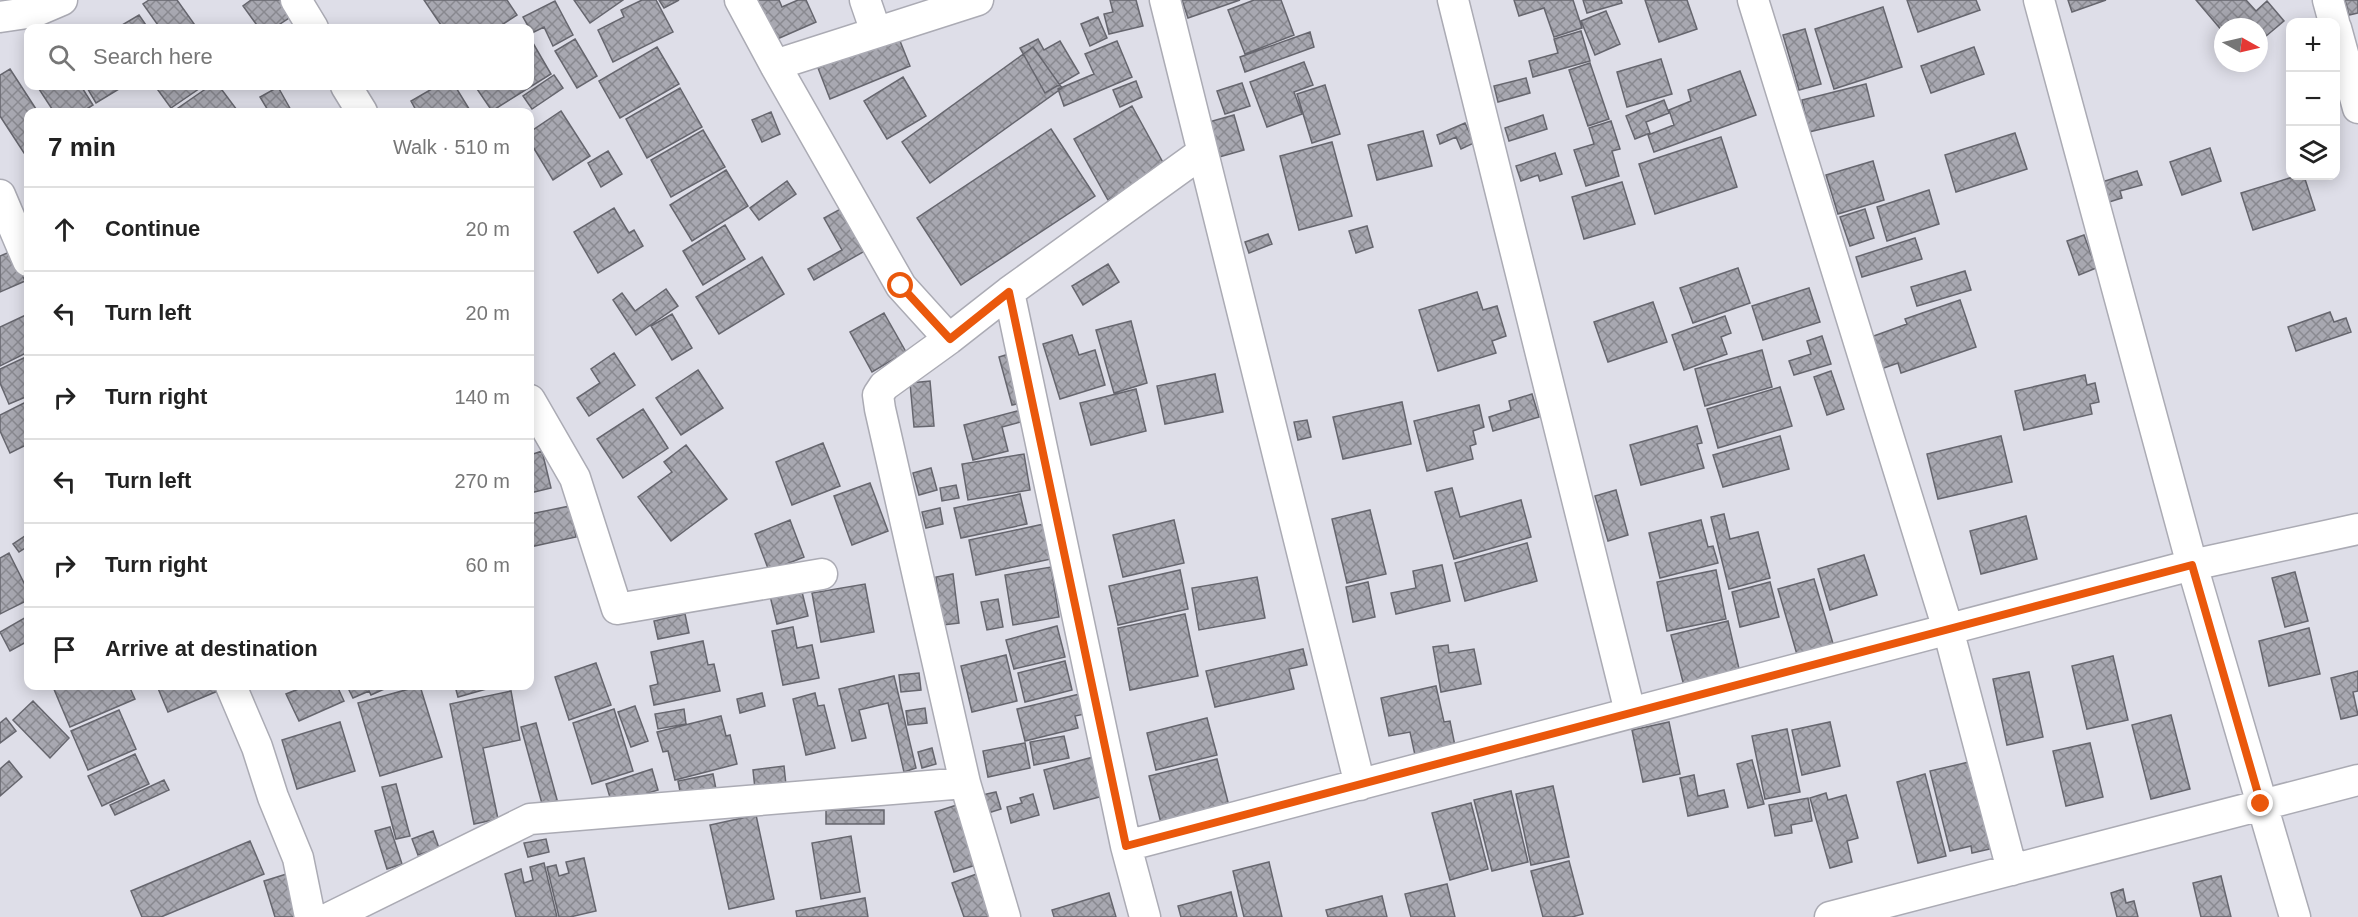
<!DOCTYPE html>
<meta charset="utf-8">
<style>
body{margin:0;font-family:Arial,sans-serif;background:#f2f2f2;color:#222}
.controls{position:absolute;right:18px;top:18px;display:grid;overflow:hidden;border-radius:12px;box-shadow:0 3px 15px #0003}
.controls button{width:54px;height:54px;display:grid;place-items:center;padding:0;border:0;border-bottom:2px solid #e0e0e0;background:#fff;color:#222;font:30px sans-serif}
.compass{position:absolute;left:2214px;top:18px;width:54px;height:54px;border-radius:50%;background:#fff;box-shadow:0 3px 15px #0003;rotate:98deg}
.stop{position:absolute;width:18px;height:18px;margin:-14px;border:4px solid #ea580c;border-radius:50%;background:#fff}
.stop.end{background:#ea580c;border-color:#fff;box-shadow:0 2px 6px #0008}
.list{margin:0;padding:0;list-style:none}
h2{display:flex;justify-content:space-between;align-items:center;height:78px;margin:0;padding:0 24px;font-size:26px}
h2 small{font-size:20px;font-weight:400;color:#767676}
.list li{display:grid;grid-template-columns:39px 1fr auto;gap:18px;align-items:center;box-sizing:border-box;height:84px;padding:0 24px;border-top:2px solid #e0e0e0}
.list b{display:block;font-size:22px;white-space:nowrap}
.list em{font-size:20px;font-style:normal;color:#767676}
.icon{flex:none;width:33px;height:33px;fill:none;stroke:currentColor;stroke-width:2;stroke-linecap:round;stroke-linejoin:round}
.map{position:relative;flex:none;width:2358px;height:917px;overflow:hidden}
.search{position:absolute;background:#fff;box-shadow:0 3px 15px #0003;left:24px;top:24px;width:510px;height:66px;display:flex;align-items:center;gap:15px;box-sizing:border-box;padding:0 21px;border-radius:12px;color:#767676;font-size:22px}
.panel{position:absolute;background:#fff;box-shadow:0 3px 15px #0003;left:24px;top:108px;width:510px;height:582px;border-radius:12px}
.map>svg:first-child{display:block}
.building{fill:url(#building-cross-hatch);stroke:#66666e;stroke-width:1.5}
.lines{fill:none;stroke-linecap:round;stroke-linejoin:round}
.street-casing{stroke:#ababb4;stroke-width:33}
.street{stroke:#fff;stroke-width:30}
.route{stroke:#ea580c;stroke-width:8}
</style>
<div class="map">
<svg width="2358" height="917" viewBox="0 0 2358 917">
<defs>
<pattern id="building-cross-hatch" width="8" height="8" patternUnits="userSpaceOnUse" patternTransform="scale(1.5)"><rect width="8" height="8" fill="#a8a8b1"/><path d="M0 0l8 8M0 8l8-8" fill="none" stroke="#898990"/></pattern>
</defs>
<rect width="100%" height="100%" fill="#dedee8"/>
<path class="building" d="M149,0H177L197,28H160L143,4Z
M251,0H284L295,14L274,28H259L243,6Z
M424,0H507L517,15L497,28H443Z
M574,0H623L590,23Z
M642,0H656L673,32L613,62L598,30L624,17L621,10Z
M659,0H679L664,8Z
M757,0H779L782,7L798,0H806L816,22L775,40Z
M1110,0H1136L1143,26L1109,34L1104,14L1113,12Z
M1182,0H1240L1188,18Z
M1254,0H1281L1294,35L1245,54L1228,10Z
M1514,0H1573L1582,28L1554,37L1544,8L1519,16Z
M1583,0H1621L1622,3L1587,13Z
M1645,0H1687L1697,29L1659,42Z
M1907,0H1976L1980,10L1918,32Z
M2068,0H2106L2072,12Z
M2196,0H2246L2256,11L2267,1L2284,21L2259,42V27H2223V32Z
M2345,0H2358V13L2349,15Z
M555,1L573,35L553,46L544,27L532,33L523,17Z
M1883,7L1902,67L1834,89L1815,29Z
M1606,11L1620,44L1595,55L1581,21Z
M139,15L148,28H117Z
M1098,17L1107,38L1090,46L1081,24Z
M1805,29L1821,84L1799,90L1783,35Z
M1581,31L1590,61L1533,77L1529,61L1558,53L1554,39Z
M1310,32L1314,47L1245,72L1240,57Z
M898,36L910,66L830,99L818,68Z
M530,38L551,74L492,111L475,86H530Z
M575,39L597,76L577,88L555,51Z
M1038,39L1044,50L1060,41L1079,73L1045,93L1020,48Z
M1117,41L1132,77L1064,106L1058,89L1094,74L1085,54Z
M657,47L679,84L620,118L599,81Z
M1033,47L1062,88L930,183L902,142Z
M1974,47L1984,74L1931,93L1921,66Z
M1661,59L1672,94L1627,107L1617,72Z
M1304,62L1313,85L1294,92L1302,114L1267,127L1250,82Z
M1590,63L1609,119L1588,126L1569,70Z
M10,69L38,112H28V150L24,153L0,116V75Z
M1740,71L1756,115L1654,152L1648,135L1674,125L1669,110L1691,101L1688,90Z
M554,75L563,88L532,109L523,96Z
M903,77L926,116L887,139L864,101Z
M1526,78L1530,93L1498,102L1494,86Z
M1136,81L1142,97L1120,107L1113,90Z
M1242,83L1250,106L1225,114L1217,91Z
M1866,84L1874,116L1809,132L1802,100Z
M1325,85L1340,134L1312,143L1297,94Z
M37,86H81L93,105L82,112H54Z
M86,86H124L96,103Z
M155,86H203L171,108Z
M210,86H219L237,110L234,112H182L178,108Z
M437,86H455L471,112H417L411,101Z
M278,87L292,112H269L260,97Z
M680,88L702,127L647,158L626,119Z
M1664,100L1669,113L1646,122L1650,133L1635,139L1626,116Z
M1132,106L1166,168L1108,200L1074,139Z
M561,111L590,156L553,180L530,142V132Z
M771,112L780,134L762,142L752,120Z
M1234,115L1244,150L1219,157L1209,122Z
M1543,115L1547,129L1509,141L1505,128Z
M1611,121L1620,149L1612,151L1619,176L1586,186L1574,150L1594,144L1589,128Z
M1465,123L1474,143L1461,149L1456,137L1440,144L1437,135Z
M1051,129L1095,196L961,285L917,218Z
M703,130L725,167L671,197L651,160Z
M1423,131L1432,166L1377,180L1368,145Z
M2015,133L2027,169L1956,192L1945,155Z
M1721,137L1737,187L1655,214L1639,164Z
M1332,142L1352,216L1299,230L1280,156Z
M2210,148L2221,181L2182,195L2170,162Z
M608,151L622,174L601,187L588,163Z
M1555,153L1562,174L1540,181L1538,175L1521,181L1516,166Z
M1873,161L1884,200L1838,214L1826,175Z
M726,170L748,206L692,241L670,205Z
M2137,171L2142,185L2120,191L2122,198L2109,202L2102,182Z
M2296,176H2304L2315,210L2253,230L2241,193Z
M787,181L796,194L759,220L750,208Z
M1622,182L1635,224L1584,239L1572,197Z
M1929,190L1939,224L1887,241L1877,207Z
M846,206L870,248L814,280L808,269L842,250L824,218Z
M614,208L629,233L634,230L643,246L598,273L574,232Z
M1865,209L1874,238L1850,246L1840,217Z
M725,225L745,259L703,285L683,251Z
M1367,226L1373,247L1356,253L1349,231Z
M1268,234L1272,244L1249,253L1245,242Z
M2084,235L2096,268L2079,275L2067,241Z
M1915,238L1922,259L1862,277L1856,257Z
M12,251L25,281L0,292V256Z
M762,257L784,294L719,334L696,297Z
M1108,264L1119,282L1083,305L1072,286Z
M1738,268L1750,303L1693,323L1680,288Z
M1965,271L1971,290L1917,306L1911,287Z
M1809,288L1820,322L1763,340L1752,306Z
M666,289L678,306L636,335L613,300L622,293L635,311Z
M1477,292L1483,310L1497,306L1506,336L1492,341L1496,353L1438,371L1419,310Z
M1960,300L1976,347L1901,373L1898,363L1881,369L1871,337L1907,324L1905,319Z
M1653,302L1667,342L1608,362L1594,322Z
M2330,312L2334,322L2346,318L2351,332L2296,351L2288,327Z
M884,313L906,352L872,372L850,332Z
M28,314V352L0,366V327Z
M672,314L692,348L672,360L651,326Z
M1725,316L1731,333L1721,337L1727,354L1684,370L1672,335Z
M1131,321L1147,383L1114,393L1096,330Z
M1072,335L1079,355L1095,350L1105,385L1060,399L1043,344Z
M1822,336L1831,364L1794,375L1789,361L1811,354L1807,341Z
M1762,350L1772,387L1705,406L1695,369Z
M614,353L635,385L589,416L577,398L600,383L591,369Z
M1012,353L1025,402L1012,405L999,357Z
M28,356V396L9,404L0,383V369Z
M698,370L723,408L681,435L656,398Z
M1831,371L1844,409L1827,415L1814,377Z
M1215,374L1223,412L1165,424L1157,386Z
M2085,375L2087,385L2095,383L2099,402L2090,404L2092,414L2024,430L2015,391Z
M930,381L934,426L914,427L910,383Z
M1780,387L1792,426L1718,448L1707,409Z
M1136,389L1146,431L1091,445L1080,403Z
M1532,394L1539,417L1493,431L1489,417L1511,410L1509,401Z
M28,401V444L10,453L0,431V415Z
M1402,402L1411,444L1343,459L1333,417Z
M1479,405L1484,427L1473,431L1476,444L1470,446L1473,459L1427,471L1414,421Z
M643,409L668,448L623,478L597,439Z
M1025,409L1028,420L1002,427L1008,451L973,460L964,425Z
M1307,420L1311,437L1298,440L1294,422Z
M1697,426L1702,443L1697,444L1704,468L1641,485L1630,445Z
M1780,436L1789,469L1723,487L1713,455Z
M2001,436L2012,482L1938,499L1927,454Z
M823,443L840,486L792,505L776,462Z
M686,445L727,499L671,541L638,497L672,472L664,462Z
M542,451L551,488L530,493V455Z
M1024,454L1030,490L968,500L962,464Z
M931,468L937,490L919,495L913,473Z
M870,483L888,531L852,545L834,496Z
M956,485L959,498L942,501L940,488Z
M1452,488L1460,517L1521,500L1531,537L1454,559L1435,492Z
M1616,490L1628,535L1608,541L1595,496Z
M1020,494L1027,524L961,538L954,508Z
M570,506L576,537L530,547V514Z
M940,508L943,524L926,528L922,512Z
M1370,510L1386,574L1347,583L1332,519Z
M1724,514L1730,539L1758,532L1770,578L1729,589L1711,517Z
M2026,516L2037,559L1981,574L1970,531Z
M790,520L804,557L769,571L755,534Z
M1174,520L1184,563L1123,577L1113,535Z
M1701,520L1708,547L1713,546L1718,563L1660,578L1649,533Z
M1044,524L1051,559L976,575L969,540Z
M28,534V546L19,552L13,544Z
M1527,543L1537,581L1465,601L1455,563Z
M9,553L28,591V600L0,614V558Z
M1864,555L1877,595L1830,610L1818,569Z
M1442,565L1450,601L1396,614L1391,593L1416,588L1413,571Z
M1051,567L1059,617L1013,625L1005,575Z
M1180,570L1188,609L1118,625L1109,586Z
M1716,570L1726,619L1667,631L1657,582Z
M2295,572L2308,621L2285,627L2272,578Z
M953,574L959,623L943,625L936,577Z
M1257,577L1265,618L1199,630L1192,588Z
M1814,579L1834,647L1798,658L1778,589Z
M1368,582L1375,617L1353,622L1346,587Z
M1770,582L1779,617L1740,627L1732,592Z
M865,584L874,632L821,642L812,593Z
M801,588L808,616L777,624L770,596Z
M998,599L1003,627L987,630L981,602Z
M685,614L689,633L658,639L654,621Z
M1185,614L1198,676L1130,690L1118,628Z
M28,616V641L10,651L0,632Z
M1728,621L1740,673L1684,686L1671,635Z
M1057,626L1065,657L1014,669L1006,640Z
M793,627L797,648L812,645L819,678L783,685L772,631Z
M2309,628L2320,674L2269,686L2259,641Z
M703,641L708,665L714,664L720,691L654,705L650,686L658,684L651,652Z
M1448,645L1449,653L1474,649L1481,684L1441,692L1433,647Z
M1303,649L1307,665L1289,669L1294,689L1215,707L1206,671Z
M1006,655L1017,701L972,712L961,666Z
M2113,656L2128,720L2087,729L2072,666Z
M1065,661L1072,690L1025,702L1018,673Z
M596,663L611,705L569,720L555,677Z
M2358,671V691L2353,692L2358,715L2341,719L2331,678Z
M2029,672L2043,737L2007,745L1993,679Z
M919,673L921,690L901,692L899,675Z
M894,676L916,768L904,772L888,703L859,710L866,738L852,741L839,689Z
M56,686H129L135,699L70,727L53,687Z
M157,686H218L220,690L168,712Z
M306,686H337L344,701L299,721L286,694Z
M347,686H391L371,695L369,691L353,698Z
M420,686L442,757L380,776L358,703Z
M455,686H497L458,697Z
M1436,686L1444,722L1450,721L1455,746L1415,755L1410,732L1389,736L1381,698Z
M511,691L520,740L483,748L498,819L474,824L450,704Z
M762,693L765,706L740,713L737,699Z
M815,693L818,706L824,705L835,748L806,755L793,699Z
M1084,693L1089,713L1075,716L1078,728L1025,741L1017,709Z
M33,701L69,738L50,758L13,720Z
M635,706L648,741L631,747L618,712Z
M925,708L927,723L908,725L906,711Z
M614,709L633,771L592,784L573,723Z
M684,709L686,724L658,729L655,714Z
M119,710L136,749L88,770L71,731Z
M2171,715L2190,789L2151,799L2132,725Z
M721,716L726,736L730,735L737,764L675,780L668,751L663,752L657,732Z
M6,718L16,731L0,743V723Z
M1207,718L1217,755L1156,770L1147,733Z
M340,722L355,771L297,789L282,740Z
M1669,722L1680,774L1643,782L1632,730Z
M1830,722L1840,766L1802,775L1792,730Z
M536,723L559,807L544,811L521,727Z
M1787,729L1800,792L1765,799L1752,736Z
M1064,736L1069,758L1034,765L1030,742Z
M1025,743L1030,768L988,777L983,751Z
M2090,743L2103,797L2066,806L2053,751Z
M932,748L936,764L922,768L918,752Z
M135,754L149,784L102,806L88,776Z
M1097,756L1107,795L1054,809L1044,770Z
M1217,759L1229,806L1161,823L1149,776Z
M1752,760L1764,804L1748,808L1737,764Z
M9,761L22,777L0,796V769Z
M1969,762L1990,849L1972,853L1971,846L1950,851L1930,771Z
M784,766L786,785L755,789L753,770Z
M652,769L658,790L612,804L606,784Z
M713,774L716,789L681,796L678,781Z
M1925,774L1946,856L1918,863L1897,782Z
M1694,775L1698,796L1724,790L1728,807L1688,816L1680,778Z
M164,780L169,790L115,815L110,805Z
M396,784L410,836L396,839L382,787Z
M1553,786L1569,857L1531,865L1516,794Z
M1511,791L1528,862L1492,871L1474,800Z
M996,792L1001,809L988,813L982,795Z
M1826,793L1828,800L1846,795L1858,838L1847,841L1852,862L1830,868L1810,798Z
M1033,794L1039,815L1011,823L1007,807L1022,803L1020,798Z
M1808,798L1812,821L1791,825L1792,833L1775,836L1769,805Z
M963,803L982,863L954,872L935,812Z
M1471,803L1488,869L1450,880L1432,813Z
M826,810H884V824H826Z
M756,815L774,899L729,909L710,825Z
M390,827L402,864L387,869L375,831Z
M433,831L439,848L418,855L412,839Z
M851,836L860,892L821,899L812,843Z
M546,839L549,852L528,857L524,843Z
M250,841L264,874L161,917H142L131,891Z
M584,858L596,911L570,917H559L547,867L556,865L559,876L569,873L566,862Z
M1569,861L1583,914L1572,917H1543L1531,871Z
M1269,862L1282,917H1244L1233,871Z
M544,863L557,917H516L505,874L521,869L524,883L533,880L530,867Z
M293,872L306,917H275L264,881Z
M982,872L998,917H964L952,883Z
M2221,876L2231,917H2201L2193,883Z
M1447,884L1455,917H1411L1405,894Z
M2123,889L2126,903L2134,901L2138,917H2117L2111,893Z
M1231,892L1237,917H1181L1178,906Z
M1109,893L1116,917H1054L1052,910Z
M1382,896L1387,917H1328L1326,910Z
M865,898L868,917H797L796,911Z"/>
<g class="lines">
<defs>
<path id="street" d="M296,0L313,28
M740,0L775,65L901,286L949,339L884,386L878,395L880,409L965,783L1005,917
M865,0L876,32
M1165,0L1360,785
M1453,0L1630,712
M1753,0L1948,629L2012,870
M2039,0L2192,565L2295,917
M2328,0L2334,22
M0,17L34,12L62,0
M2336,28L2358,108
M775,65L978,0
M346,86L362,112
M0,195L28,261
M1009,292L1126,846L1145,917
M949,339L1009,292L1203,152
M530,400L575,478L617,609L822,574
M231,686L257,747L273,797L298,858L310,917
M1126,846L2192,565L2358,529
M331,917L530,819L965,783
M1830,917L2358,780"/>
</defs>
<use href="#street" class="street-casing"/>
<use href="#street" class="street"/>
</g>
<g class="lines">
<path class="route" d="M901,286L950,339L1009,292L1126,846L2192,565L2261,804"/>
</g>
</svg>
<div class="controls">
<button>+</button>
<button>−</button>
<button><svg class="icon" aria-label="layers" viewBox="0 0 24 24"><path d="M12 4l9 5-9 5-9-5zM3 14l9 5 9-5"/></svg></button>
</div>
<svg class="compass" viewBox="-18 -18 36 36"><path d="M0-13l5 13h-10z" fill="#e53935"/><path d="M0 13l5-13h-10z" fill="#767676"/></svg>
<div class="stop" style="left:901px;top:286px"></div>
<div class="stop end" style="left:2261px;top:804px"></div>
<div class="search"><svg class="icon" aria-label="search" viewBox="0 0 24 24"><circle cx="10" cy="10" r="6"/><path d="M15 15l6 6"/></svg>Search here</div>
<section class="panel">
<h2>7 min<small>Walk · 510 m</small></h2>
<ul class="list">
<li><svg class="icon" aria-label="ahead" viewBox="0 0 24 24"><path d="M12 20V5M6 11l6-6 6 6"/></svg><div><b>Continue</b></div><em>20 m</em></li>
<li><svg class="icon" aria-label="left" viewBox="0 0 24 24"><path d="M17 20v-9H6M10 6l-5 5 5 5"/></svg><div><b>Turn left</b></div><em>20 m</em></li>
<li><svg class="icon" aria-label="right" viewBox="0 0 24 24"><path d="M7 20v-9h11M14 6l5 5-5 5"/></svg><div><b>Turn right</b></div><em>140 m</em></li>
<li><svg class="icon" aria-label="left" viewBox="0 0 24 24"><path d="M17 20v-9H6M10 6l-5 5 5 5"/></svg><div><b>Turn left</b></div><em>270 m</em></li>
<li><svg class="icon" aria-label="right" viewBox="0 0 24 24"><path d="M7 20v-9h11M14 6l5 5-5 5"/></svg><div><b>Turn right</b></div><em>60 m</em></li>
<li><svg class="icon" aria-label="arrive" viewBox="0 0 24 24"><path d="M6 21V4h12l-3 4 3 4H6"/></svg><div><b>Arrive at destination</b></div></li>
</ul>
</section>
</div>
